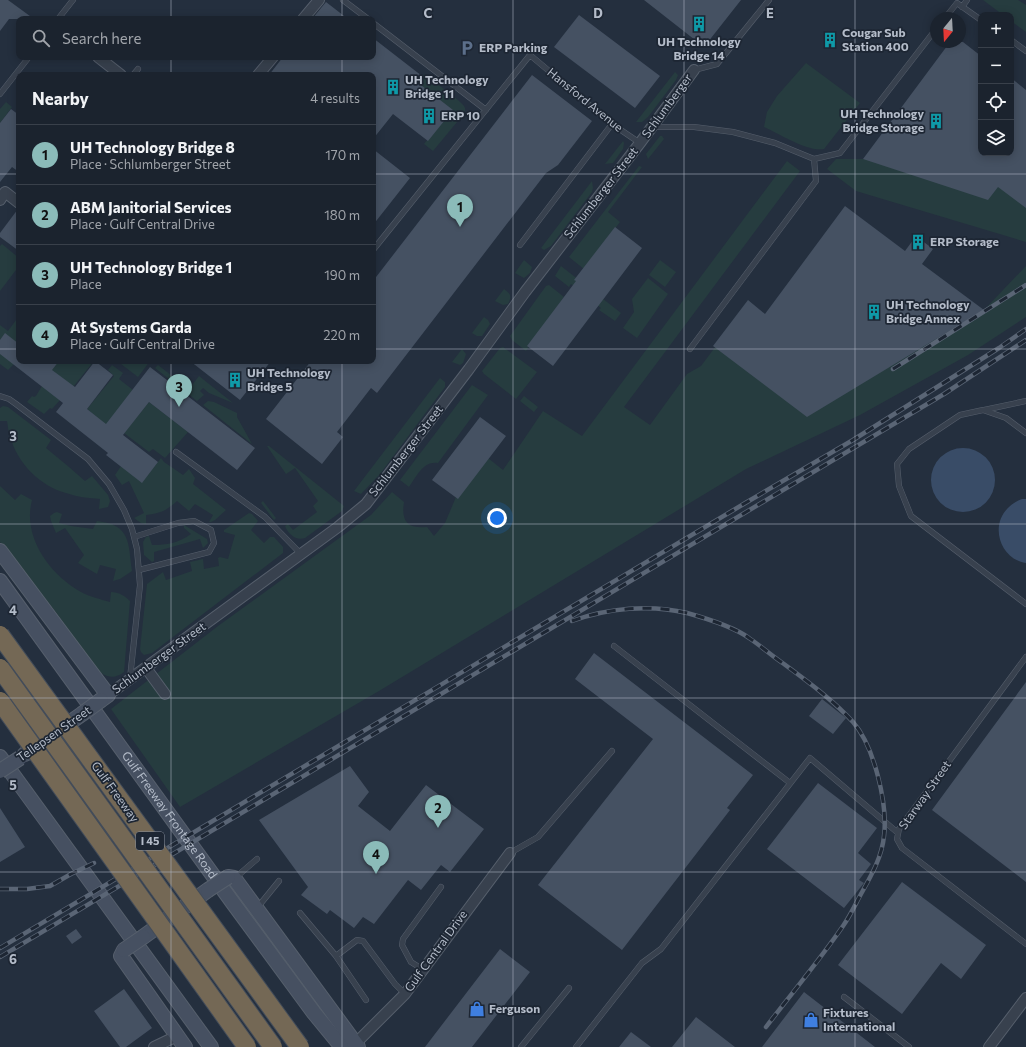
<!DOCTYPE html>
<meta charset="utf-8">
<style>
body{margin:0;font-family:Commissioner,sans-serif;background:#242b36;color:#f1f3f6}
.controls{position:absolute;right:12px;top:12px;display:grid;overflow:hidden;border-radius:8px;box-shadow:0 2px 10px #0003}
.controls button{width:36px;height:36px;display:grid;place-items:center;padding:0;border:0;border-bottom:1px solid #39404a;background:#1b232e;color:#f1f3f6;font:20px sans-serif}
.compass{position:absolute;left:930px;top:12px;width:36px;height:36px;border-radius:50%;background:#1b232e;box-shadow:0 2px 10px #0003;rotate:198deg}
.you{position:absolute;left:497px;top:518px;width:14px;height:14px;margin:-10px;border:3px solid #fff;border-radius:50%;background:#1a73e8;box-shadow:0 0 0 6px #1a73e833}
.badge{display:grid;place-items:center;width:26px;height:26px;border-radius:50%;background:#8bbbb9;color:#111;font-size:13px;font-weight:700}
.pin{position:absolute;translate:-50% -33px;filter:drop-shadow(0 1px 2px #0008)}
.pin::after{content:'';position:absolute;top:21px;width:14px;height:12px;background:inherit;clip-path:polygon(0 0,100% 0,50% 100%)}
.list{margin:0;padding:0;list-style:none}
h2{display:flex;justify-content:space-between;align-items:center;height:52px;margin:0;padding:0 16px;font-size:17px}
h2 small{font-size:13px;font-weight:400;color:#a0a4aa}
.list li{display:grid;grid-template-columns:26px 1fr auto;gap:12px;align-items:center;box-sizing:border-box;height:60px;padding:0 16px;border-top:1px solid #39404a}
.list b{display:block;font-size:15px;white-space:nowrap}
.list p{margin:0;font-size:13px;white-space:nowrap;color:#a0a4aa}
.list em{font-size:13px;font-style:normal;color:#a0a4aa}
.icon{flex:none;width:22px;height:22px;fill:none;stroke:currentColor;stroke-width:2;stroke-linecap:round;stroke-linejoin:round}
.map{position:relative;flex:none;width:1026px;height:1047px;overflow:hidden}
.search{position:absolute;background:#1b232e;box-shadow:0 2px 10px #0003;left:16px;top:16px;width:360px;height:44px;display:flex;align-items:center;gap:10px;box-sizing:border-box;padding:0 14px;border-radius:8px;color:#a0a4aa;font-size:15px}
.panel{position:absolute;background:#1b232e;box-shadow:0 2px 10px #0003;left:16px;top:72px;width:360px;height:292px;border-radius:8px}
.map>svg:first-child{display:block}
.green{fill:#263c3f}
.water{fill:#394c67}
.building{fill:#455162}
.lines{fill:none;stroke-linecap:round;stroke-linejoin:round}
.lane-casing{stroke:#565f6c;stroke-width:6}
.street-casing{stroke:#565f6c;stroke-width:12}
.secondary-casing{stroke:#565f6c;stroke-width:16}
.lane{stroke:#38414e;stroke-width:5}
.street{stroke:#38414e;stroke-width:10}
.secondary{stroke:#465061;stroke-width:14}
.rail-casing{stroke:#5a6575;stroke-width:4.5}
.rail{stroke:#1d2633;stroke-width:3;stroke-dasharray:9;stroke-linecap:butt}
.secondary-bridge-casing{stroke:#565f6c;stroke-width:16;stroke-linecap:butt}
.highway-bridge-casing{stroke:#434c59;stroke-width:20;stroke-linecap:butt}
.secondary-bridge{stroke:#465061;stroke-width:14}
.highway-bridge{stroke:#746855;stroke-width:18}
.grid{fill:none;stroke:#b4bcc9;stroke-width:1;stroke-opacity:0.55}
.labels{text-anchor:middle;stroke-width:3.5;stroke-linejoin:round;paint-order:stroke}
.shield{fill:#1d2633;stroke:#878f9c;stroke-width:1}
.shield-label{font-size:11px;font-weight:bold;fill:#b4bcc9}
.poi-label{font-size:12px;font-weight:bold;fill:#b4bcc9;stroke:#1d2633;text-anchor:start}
.street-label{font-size:12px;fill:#b4bcc9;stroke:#1d2633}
.grid-label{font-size:13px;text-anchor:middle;font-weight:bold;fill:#b4bcc9;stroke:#1d2633;stroke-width:3.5;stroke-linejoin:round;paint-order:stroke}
</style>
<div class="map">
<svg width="1026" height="1047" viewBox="0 0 1026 1047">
<rect width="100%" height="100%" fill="#242f3e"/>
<path class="green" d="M983,0H1018L1026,5V32L1011,21V15H1003Z
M806,63L860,103L824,149C807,152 780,134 764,127L767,112L777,96Z
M675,72L678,75L676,80L648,117L642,122H636Z
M424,74C431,80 464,102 465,108C466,112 463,114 462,116L433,151L424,144L451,110L393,113Z
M6,102L12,107L0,123V109Z
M660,136H662L664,139L648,159L646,154Z
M623,141L624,143L623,149L613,163L605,164Z
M836,159H866L997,184L1026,207V242L856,191L827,169Z
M787,161L800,171L624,407L650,425L687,374L701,366L716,346L807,414L983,311L1026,266V317L968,355L860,415L746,469L379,691L180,807L111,709L218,626L371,515L392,492L404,502C401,521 407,529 427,527L434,536L445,523L456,497L488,458L503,470L543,411L582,436Z
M639,166L642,167L608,212L620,222L584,269L569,257Z
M592,181L593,188L592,192L551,246L544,250L541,248Z
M2,244L19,258V266L0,291V246Z
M524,260L532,267L530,273L524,278L515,273Z
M660,260L676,272L665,287L649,275Z
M561,266L621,313L615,321L599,310L601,308L571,284L569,287L555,276Z
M648,278L668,294L637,338L623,328L634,312L632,299Z
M549,285L564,297L526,351L512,340L510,336L546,286Z
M504,289C511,294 512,296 508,304L503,305L495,301Z
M19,316V346L0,341V325L8,331Z
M484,317L488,320L490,324L482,336H477L472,333Z
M503,347L537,372L516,399L484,374L482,371L500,348Z
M462,349L466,354L463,363L460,365L452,362Z
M0,353L14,364L8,370L0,364Z
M58,361H94L73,387L50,370Z
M123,361H150L138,377L121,364Z
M112,365L123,373L119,379L133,390L107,426L87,409L114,376L108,370Z
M158,365L189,389L199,376L233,403L209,393L203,388L200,391L204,395L197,401L155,368Z
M440,378L445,382V387L380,474L361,494L354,491Z
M472,385L488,395L438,463C423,461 417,476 409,487L400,480Z
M42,386L60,400L52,409L50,408L44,414L27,402L32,396L34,397L36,396Z
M524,396L538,407L534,412L520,401Z
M208,401L214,402L237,413V417L252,444L203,405Z
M149,402L188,432L165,458L153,449L149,452L124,433Z
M3,406L8,407L51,440L46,448L69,467L85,481L92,476L108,495L110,501L108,507L99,509L100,499C89,498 77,497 66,493C40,486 17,463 10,436C8,431 8,426 7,421H0V408Z
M267,446H269L344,506L342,511L305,538C296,541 288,534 285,526L288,524L293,530L317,512L313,506L318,501L295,468L286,474Z
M161,458L164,462L183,475L189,469L195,478L193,484L226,510L215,520L211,522H209L213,515L195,504L189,511L177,501C166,511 161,513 146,515V524L141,523L134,518L144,513L129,481L122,485L115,475L121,466L142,482Z
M0,486L15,500L21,494L32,500C22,537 50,575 81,592C90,597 100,599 110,602L111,592C119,592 125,596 130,601L124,672C113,681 103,676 94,667L58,615L0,542Z
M263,501L276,518L274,520L261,503Z
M57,512L62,514L59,523L71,526L93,529L97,521C131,525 128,542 132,571L120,579L113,581L116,569L100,565L97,574L78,563L84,555L65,528L56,533L51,521L50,516L54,513Z
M249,513L252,514L258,521L251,530L264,543L270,537H274L283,547V553L152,653L144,655L141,652L140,649L147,584L163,572L166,580L192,571L190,562L203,559L204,569L219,566L218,558L220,557L228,559L235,535L224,532V530Z
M184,525L207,539L208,543L203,548L200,539L154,552V561L152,562L144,555L143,542L146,537L149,536L152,545C166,545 179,543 191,534L184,528Z"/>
<path class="water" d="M931 480a32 32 0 1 1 64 0a32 32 0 1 1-64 0Z
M1022,499H1026V563C1000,559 989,525 1009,507C1013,503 1017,501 1022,499Z"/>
<path class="building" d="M0,0H8L34,19H9L0,31Z
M644,0H741L704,47Z
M326,2L348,19H312Z
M579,15L660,76L635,108L554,47Z
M373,38L422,76L417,82L453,110L428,141L393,114L373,139V75H269L283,57H373Z
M950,42H963L981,56V153H1011V78L1026,90V208L998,187L988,200L863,159Z
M532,75L592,121L558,165L546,173L377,393L371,388L337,432L343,437L322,464L266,419L311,361H373V281Z
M11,109L19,115V172L12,167L0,182V123Z
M373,149L410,178L373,225Z
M845,206L905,251L916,236L933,249L922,264L984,310L807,417L713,346L748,300L765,314Z
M18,209H19V251L0,237V233Z
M615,227L642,248L553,366L527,346L576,281L574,280Z
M5,333L19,344V361H59L52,370L75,387L95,361L113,375L87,409L106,424L150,367L255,448L237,470L149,402L123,435L158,462L142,483L106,455L108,453L56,412L63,403L0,354V340Z
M190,361H271L240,400Z
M480,417L506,436L458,499L432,480Z
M594,653L753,775L727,808L730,810L622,950L538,885L653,739L575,679Z
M1026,682V882L932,810Z
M822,699L846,718L833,734L809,716Z
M350,766L369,792L358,806L390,831L426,785L484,829L450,872L441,865L421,890L408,880L374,924L363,917L354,928L330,910L327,914L301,895L308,887L259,820Z
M818,783L877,828L858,853L871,864L859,880L864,883L844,908L767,849Z
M0,808L25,847L0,862Z
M902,882L986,945L961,979L941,963L902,1014L838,965Z
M76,929L82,937L72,944L66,936Z
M500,949L530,972L472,1047H425Z
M124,989L152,1028L126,1047H120L94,1011Z
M804,992L875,1047H762Z
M696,1017L735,1047H672Z
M631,1032L651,1047H619Z"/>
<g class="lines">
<defs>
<path id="lane" d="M343,0L368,19
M962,7L967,0
M945,18L957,3L981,20
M58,19L73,0
M373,23L486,110
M1011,40L1026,51
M694,70L717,64L769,0
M133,75L138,69
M0,94L29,57
M653,127H694L733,132L775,143L814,159L840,153L936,29
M520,245L612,124
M373,250L530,55L612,124L640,143
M690,349L816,181L814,159
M0,396L9,399L16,404L88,459L109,484L124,510L132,529L137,549L140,585L130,678
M984,410L1026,401
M1026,433L1006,418L983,410L960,415L909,449L897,464L899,486L911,516L1026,604
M176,452L265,517L301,554
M134,537L178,523L194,521L211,530L214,543L209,552L139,570
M614,646L790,783
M1026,657L899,829L897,839L902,848L1026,944
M510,853L538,837L612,751
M235,878L257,859
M257,908L279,881
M300,913L336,956
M422,969L411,962L402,945L403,939L441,887
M844,997L909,1047
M366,1000L336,956L357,940L363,941L395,984L405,994
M521,1047L569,988
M576,1047L642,963L661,949L810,758L898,833"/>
<path id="street" d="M303,19L319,0
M98,57L121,75
M258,75L273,57
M0,200L5,192L19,203
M146,668L165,694
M108,695L338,527L366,504L469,369L525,292L640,143L694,70
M356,1043L405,994L510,853
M154,1047L177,1036
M989,1047L1026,998"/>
<g id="secondary">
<path d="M0,551L108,695L101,700"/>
<path id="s1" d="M0,581L233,903L314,1013L342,1047"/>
<path d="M25,754L82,714"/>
<path d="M0,757L211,1047"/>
<path d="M228,877L234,878L358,1047"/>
<path d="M143,937L208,890"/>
<path d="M124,950L121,956L185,1047"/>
</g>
</defs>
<use href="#lane" class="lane-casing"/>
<use href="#street" class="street-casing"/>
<use href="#secondary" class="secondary-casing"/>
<use href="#lane" class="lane"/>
<use href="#street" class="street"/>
<use href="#secondary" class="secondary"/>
<defs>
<path id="rail" d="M893,369L1026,285
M572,621C608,608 650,604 687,613C705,618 734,627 749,638C761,646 772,656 784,664C808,682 832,699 853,722C874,746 888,804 884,836C882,857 871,876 861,894C855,905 850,916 843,926C819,961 791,994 766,1027
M0,889H27L50,886L71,874L94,863
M0,948L747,502L853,440L999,348L1026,329
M0,957L944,394L1026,340"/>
</defs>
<use href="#rail" class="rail-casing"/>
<use href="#rail" class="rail"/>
<defs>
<path id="secondary-bridge" d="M82,714L101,700
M0,771L20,758
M208,890L228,877
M124,950L143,937"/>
<path id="highway-bridge" d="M0,635L300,1047
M0,668L273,1047
M0,701L247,1047"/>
</defs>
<use href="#secondary-bridge" class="secondary-bridge-casing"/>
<use href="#highway-bridge" class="highway-bridge-casing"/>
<use href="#secondary-bridge" class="secondary-bridge"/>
<use href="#highway-bridge" class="highway-bridge"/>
</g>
<path class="grid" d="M171,0V19M342,0V19M513,0V1047M684,0V1047M855,0V1047M171,57V75M342,57V75M0,174H19M373,174H1026M0,349H19M373,349H1026M171,361V1047M342,361V1047M0,524H1026M0,698H1026M0,872H1026"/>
<defs>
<symbol id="building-bare" viewBox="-9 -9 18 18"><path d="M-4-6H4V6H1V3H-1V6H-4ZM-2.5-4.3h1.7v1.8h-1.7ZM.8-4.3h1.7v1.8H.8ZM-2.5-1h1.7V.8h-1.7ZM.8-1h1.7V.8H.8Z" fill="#0f9aa8" stroke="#1d2633" stroke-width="2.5" paint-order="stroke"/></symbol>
<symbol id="parking-bare" viewBox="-9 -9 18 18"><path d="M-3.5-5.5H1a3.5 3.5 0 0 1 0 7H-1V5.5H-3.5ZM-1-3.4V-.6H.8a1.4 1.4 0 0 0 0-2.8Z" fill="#5c6f8a" stroke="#1d2633" stroke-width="2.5" paint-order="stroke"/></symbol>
<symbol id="shop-bare" viewBox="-9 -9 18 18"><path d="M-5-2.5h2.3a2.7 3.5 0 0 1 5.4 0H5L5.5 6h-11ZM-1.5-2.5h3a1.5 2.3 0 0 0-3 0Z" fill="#3f7fe0" stroke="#1d2633" stroke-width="2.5" paint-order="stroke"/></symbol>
</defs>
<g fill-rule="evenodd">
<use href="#building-bare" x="688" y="13" width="22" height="22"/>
<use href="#building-bare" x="819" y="29" width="22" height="22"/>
<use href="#parking-bare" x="456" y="37" width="22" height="22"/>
<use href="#building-bare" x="382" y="76" width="22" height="22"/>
<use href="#building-bare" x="418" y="105" width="22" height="22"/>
<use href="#building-bare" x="925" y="110" width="22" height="22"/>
<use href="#building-bare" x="907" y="231" width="22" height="22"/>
<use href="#building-bare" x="863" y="301" width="22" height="22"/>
<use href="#building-bare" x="224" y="369" width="22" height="22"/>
<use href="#shop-bare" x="466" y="998" width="22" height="22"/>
<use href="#shop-bare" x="800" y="1009" width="22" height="22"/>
</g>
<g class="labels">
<rect class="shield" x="136" y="832" width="28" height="18" rx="3"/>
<g class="shield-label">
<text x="150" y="845">I 45</text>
</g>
<g class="poi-label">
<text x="842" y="37">Cougar Sub<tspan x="842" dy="14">Station 400</tspan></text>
<text x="699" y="46" text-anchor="middle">UH Technology<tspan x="699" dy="14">Bridge 14</tspan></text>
<text x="479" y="52">ERP Parking</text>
<text x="405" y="84">UH Technology<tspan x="405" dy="14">Bridge 11</tspan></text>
<text x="924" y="118" text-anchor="end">UH Technology<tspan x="924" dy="14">Bridge Storage</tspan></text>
<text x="441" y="120">ERP 10</text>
<text x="930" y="246">ERP Storage</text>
<text x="886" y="309">UH Technology<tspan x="886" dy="14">Bridge Annex</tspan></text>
<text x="247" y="377">UH Technology<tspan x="247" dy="14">Bridge 5</tspan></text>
<text x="489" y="1013">Ferguson</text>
<text x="823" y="1017">Fixtures<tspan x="823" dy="14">International</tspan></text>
</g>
<g class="street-label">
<text transform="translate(585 100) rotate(39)" y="4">Hansford Avenue</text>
<text transform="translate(667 106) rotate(-54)" y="4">Schlumberger</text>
<text transform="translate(601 193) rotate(-52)" y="4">Schlumberger Street</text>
<text transform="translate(406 451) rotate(-52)" y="4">Schlumberger Street</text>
<text transform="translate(159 658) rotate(-36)" y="4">Schlumberger Street</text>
<text transform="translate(54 734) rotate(-35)" y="4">Tellepsen Street</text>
<text transform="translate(115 792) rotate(54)" y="4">Gulf Freeway</text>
<text transform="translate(925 795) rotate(-55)" y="4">Starway Street</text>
<text dy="4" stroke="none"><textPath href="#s1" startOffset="289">Gulf Freeway Frontage Road</textPath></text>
<text transform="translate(436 951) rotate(-54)" y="4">Gulf Central Drive</text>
</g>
</g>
<g class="grid-label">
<text x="428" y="18">C</text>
<text x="598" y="18">D</text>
<text x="770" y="18">E</text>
<text x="13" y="441">3</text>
<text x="13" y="615">4</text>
<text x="13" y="790">5</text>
<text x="13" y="964">6</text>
</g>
</svg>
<div class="controls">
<button>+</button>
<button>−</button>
<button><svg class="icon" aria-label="locate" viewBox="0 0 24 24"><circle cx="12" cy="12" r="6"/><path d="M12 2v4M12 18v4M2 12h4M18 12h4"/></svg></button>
<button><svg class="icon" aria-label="layers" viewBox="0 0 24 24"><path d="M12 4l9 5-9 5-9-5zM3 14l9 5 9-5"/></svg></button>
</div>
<svg class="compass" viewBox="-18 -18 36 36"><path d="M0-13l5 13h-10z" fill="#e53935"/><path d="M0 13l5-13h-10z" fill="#a0a4aa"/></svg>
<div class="you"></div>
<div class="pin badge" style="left:460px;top:227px">1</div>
<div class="pin badge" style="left:438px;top:828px">2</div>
<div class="pin badge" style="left:179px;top:407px">3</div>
<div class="pin badge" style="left:376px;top:874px">4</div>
<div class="search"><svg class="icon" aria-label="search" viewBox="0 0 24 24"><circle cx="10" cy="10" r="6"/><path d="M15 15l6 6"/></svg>Search here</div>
<section class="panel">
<h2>Nearby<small>4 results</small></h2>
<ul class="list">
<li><span class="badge">1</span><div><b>UH Technology Bridge 8</b><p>Place · Schlumberger Street</p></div><em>170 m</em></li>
<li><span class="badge">2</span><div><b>ABM Janitorial Services</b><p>Place · Gulf Central Drive</p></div><em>180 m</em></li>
<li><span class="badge">3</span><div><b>UH Technology Bridge 1</b><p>Place</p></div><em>190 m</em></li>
<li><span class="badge">4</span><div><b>At Systems Garda</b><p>Place · Gulf Central Drive</p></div><em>220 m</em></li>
</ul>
</section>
</div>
